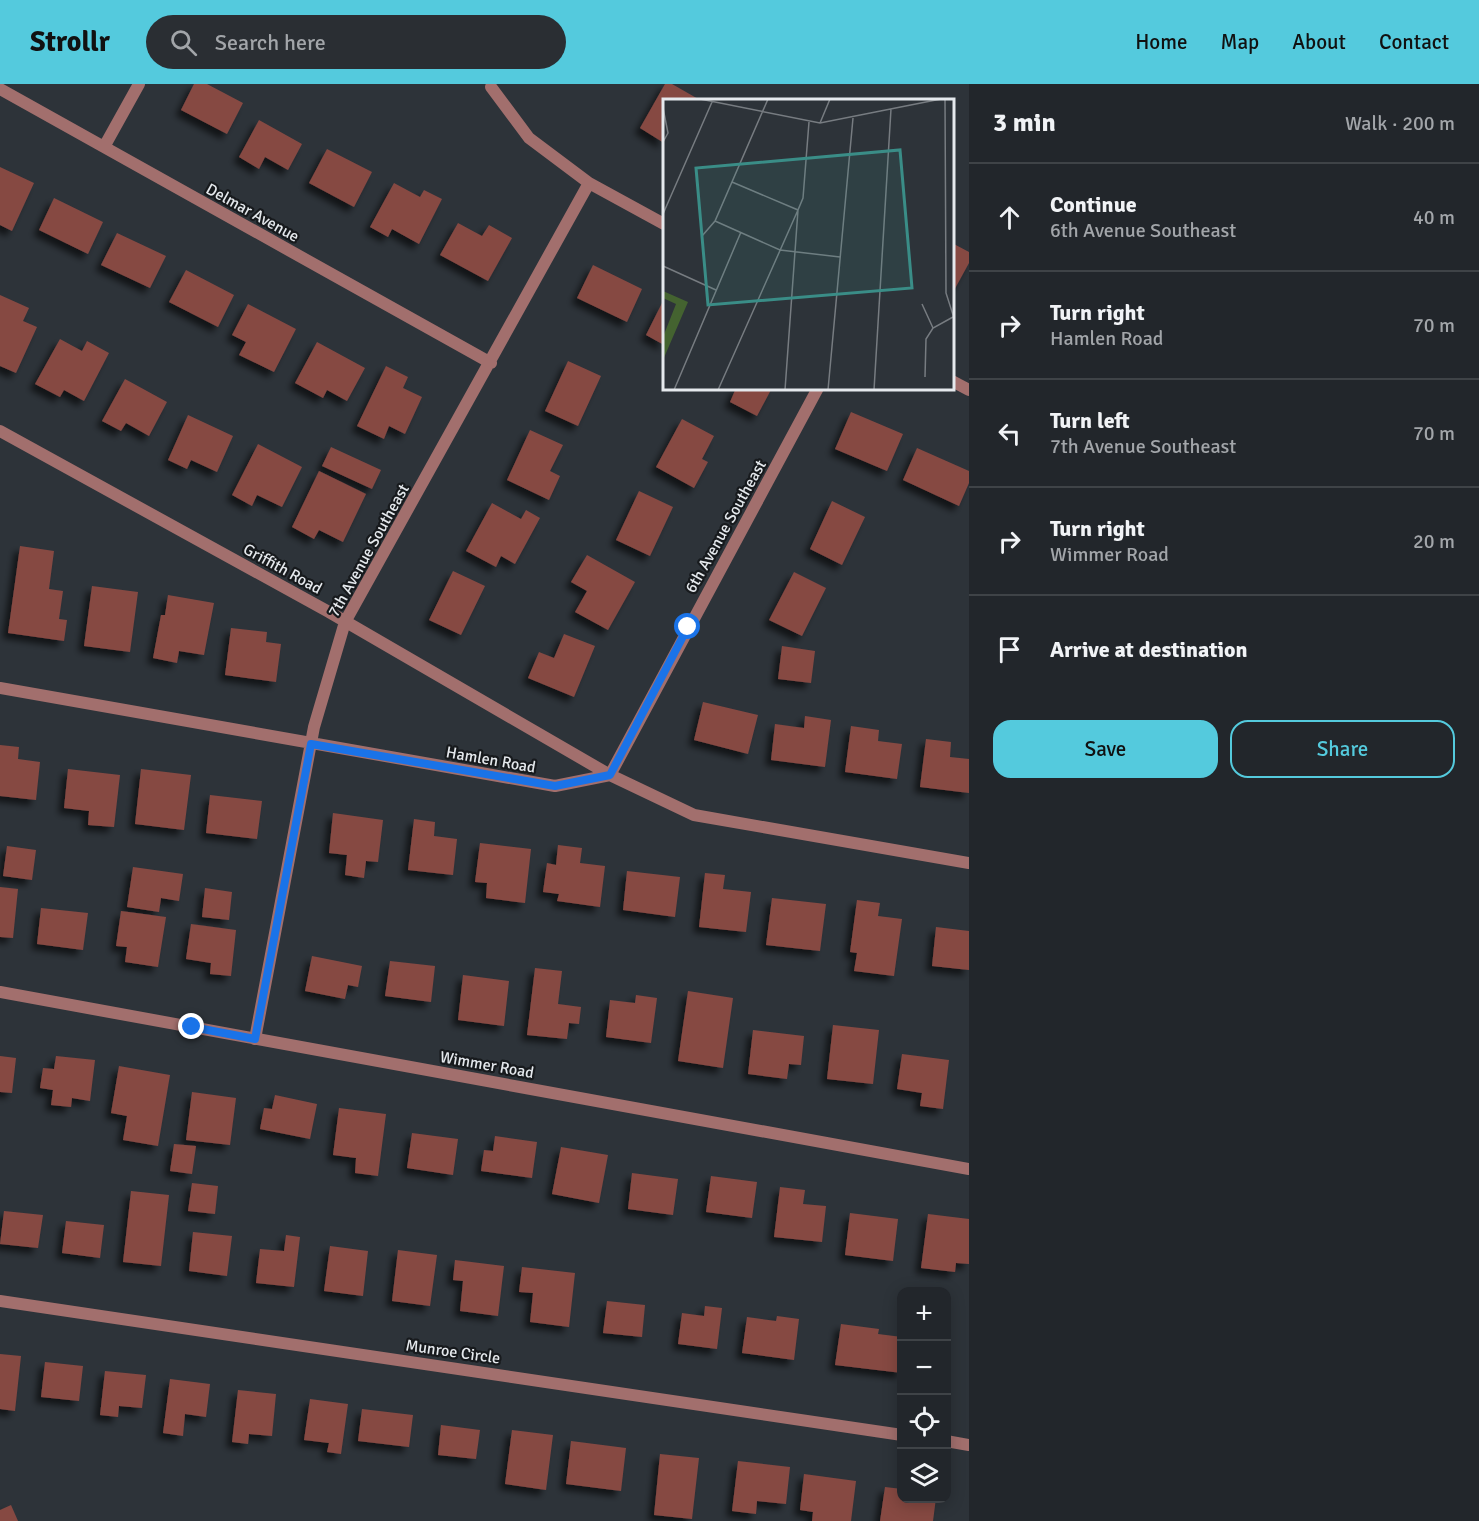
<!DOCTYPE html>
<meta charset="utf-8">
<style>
body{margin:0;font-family:Signika,sans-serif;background:#2a2e33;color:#f1f3f6}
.controls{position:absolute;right:18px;bottom:18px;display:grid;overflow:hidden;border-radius:12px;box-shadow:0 3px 15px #0003}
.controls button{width:54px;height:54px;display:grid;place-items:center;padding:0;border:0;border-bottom:2px solid #3f4347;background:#22262b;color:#f1f3f6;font:30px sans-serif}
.stop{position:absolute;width:18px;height:18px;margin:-14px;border:4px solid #1a73e8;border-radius:50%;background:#fff}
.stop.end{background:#1a73e8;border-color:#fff;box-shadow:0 2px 6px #0008}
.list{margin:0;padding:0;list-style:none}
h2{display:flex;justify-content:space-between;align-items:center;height:78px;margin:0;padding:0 24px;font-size:26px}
h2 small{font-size:20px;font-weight:400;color:#a2a5a9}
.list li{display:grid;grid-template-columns:39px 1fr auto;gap:18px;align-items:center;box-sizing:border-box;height:108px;padding:0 24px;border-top:2px solid #3f4347}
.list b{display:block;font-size:22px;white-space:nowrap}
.list p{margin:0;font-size:20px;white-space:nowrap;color:#a2a5a9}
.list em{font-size:20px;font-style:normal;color:#a2a5a9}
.actions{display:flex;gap:12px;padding:18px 24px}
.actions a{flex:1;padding:14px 0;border:2px solid #54cadd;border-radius:18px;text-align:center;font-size:21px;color:#54cadd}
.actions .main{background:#54cadd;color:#111}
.icon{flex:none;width:33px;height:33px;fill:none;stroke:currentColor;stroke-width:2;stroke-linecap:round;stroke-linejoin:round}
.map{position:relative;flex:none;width:969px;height:1437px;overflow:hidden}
header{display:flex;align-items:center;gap:36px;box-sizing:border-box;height:84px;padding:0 30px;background:#54cadd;color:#111}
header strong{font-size:28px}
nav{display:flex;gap:33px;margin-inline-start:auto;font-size:21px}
.search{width:420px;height:54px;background:#2a2e33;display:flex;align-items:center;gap:15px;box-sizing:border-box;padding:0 21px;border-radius:33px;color:#a2a5a9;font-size:22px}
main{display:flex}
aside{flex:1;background:#22262b}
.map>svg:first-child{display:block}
.building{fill:#864943;filter:url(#shadow)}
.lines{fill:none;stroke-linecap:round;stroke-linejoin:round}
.minor{stroke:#a26f6d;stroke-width:12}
.route{stroke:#1a73e8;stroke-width:8}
.labels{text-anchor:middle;stroke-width:4.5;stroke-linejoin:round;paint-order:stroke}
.street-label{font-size:16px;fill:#e5e9ed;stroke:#171a1d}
.inset-road{fill:none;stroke:#777c81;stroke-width:1.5}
.view{fill:#3a8d87;fill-opacity:0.15;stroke:#3a8d87;stroke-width:3}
.inset-edge{fill:none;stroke:#e5e9ed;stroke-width:3}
</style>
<header>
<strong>Strollr</strong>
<div class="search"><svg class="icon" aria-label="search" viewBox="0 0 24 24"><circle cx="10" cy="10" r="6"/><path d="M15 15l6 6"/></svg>Search here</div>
<nav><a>Home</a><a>Map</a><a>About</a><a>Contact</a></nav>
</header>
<main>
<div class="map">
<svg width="969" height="1437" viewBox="0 0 969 1437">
<defs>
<filter id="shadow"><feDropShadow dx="-5.5" dy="5.5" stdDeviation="3" flood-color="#0009"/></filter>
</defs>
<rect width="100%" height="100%" fill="#2d3339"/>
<path class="building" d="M194,0H207L243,19L227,50L181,26Z
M665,0H672L700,16H664V59L640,44Z
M259,36L302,60L288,86L265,73L259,85L239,73Z
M327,65L372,88L354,123L309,99Z
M0,83L34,99L12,147L0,141Z
M394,99L420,113L424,106L442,115L419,160L392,145L388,153L370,143Z
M54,114L103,138L88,170L39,146Z
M458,139L482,152L489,141L512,154L488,197L440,171Z
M117,149L166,172L150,204L101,181Z
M952,159L969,168V179L952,210Z
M593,181L642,205L627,238L577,214Z
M186,186L234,211L218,243L169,218Z
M0,211L29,224L23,237L37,243L16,289L0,282Z
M662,219L664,221V261L646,251Z
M248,220L296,245L274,288L239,271L246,258L232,251Z
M60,255L82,267L87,257L109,269L84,317L64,306L60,313L35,300Z
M317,258L365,284L347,317L327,306L323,314L295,299Z
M568,277L601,292L578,342L545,327Z
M386,282L408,293L403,304L422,313L405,350L389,342L384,355L357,342Z
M125,295L167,318L149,352L126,339L121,347L102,337Z
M736,304H772L757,332L730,318Z
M851,328L903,350L887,387L835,365Z
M188,331L233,352L217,388L191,376L187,385L168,376Z
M682,335L714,352L702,375L708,378L694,404L656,383Z
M530,346L563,361L550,387L560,392L549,416L507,396Z
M258,360L302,383L282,423L257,411L252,422L232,411Z
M331,363L381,386L372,405L322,382Z
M917,364L969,387V399L959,422L903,396Z
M319,387L366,410L343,458L319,446L314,455L292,443Z
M639,407L673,423L650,472L616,456Z
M832,417L865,433L842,481L810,465Z
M492,419L521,435L526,426L540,434L515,480L501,472L496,483L466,467Z
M20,462L54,467L49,505L63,507L59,535L67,536L64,557L8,549Z
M587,471L635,498L608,546L575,528L587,507L571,498Z
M453,487L485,502L461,551L429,536Z
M794,488L826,504L802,552L769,536Z
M92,502L138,508L130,568L84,562Z
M168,511L214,519L204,571L179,567L177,579L153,574L161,531H165Z
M231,544L267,548L266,558L281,560L276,598L225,591Z
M564,550L595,562L574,613L528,594L539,568L554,574Z
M782,562L815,567L811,599L778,595Z
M703,618L758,631L748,670L694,656Z
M805,632L831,636L825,683L771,676L775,640L804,644Z
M851,642L879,646L878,657L902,660L897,695L845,688Z
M926,655L951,658L950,673L969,675V709L920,703Z
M0,661L19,663L18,675L40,678L36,716L0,712Z
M68,685L120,691L114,743L88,741L89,727L64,724Z
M141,685L191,691L184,746L135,740Z
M210,711L262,717L257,755L206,749Z
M333,729L383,736L378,778L366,777L364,794L345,791L347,771L329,769Z
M414,735L435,738L434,752L457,755L453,791L408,786Z
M480,759L531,765L525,819L486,814L487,799L475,798Z
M558,761L582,764L580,779L605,782L600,823L557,817L559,810L543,808L547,779L556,781Z
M7,762L36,766L32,796L3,792Z
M133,783L183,790L179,817L161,814L159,828L127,823Z
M627,787L680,793L675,833L623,826Z
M705,789L725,791L723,805L751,808L746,848L699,843Z
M0,803L18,805L13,854L0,853Z
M205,804L232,808L229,836L202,833Z
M772,814L826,820L820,867L766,861Z
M857,816L880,819L878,832L902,835L894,892L854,887L857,869L850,868Z
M41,824L88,829L83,866L37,860Z
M121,827L166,833L158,883L125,878L127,863L116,862Z
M191,840L236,846L231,892L210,890L211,879L186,875Z
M936,843L969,847V886L932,882Z
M312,872L362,882L358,903L348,901L345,915L305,907Z
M390,877L435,882L431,918L385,912Z
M535,884L562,887L558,920L581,923L579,940L569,939L567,955L527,951Z
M463,891L509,897L504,942L458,936Z
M688,907L733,914L723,984L678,977Z
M636,911L657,914L651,959L606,953L610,916L635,919Z
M833,941L879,946L873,1000L827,995Z
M753,946L804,952L801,981L789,980L787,995L748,990Z
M902,970L949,976L943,1025L920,1022L922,1009L897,1005Z
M0,972L16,974L12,1009L0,1008Z
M56,972L95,976L90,1017L72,1014L71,1023L51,1021L53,1006L40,1004L43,984L54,985Z
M119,982L170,991L158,1062L123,1056L127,1032L111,1029Z
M192,1008L236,1014L230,1061L186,1056Z
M275,1011L317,1020L310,1055L260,1045L264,1024L272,1025Z
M339,1024L386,1030L378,1092L355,1089L356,1074L333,1071Z
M412,1049L458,1055L453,1091L407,1084Z
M495,1052L537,1058L532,1094L481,1087L484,1066L493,1067Z
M174,1060L196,1062L192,1090L170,1087Z
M561,1063L608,1071L599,1119L552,1110Z
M632,1089L678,1095L673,1131L628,1125Z
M711,1092L757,1098L752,1134L706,1128Z
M192,1099L218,1102L215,1130L188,1127Z
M780,1103L805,1106L803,1120L826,1122L822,1158L774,1153Z
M131,1107L169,1111L161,1182L123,1178Z
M4,1127L43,1131L38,1164L0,1160Z
M850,1129L898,1135L893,1177L845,1171Z
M928,1130L969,1135V1180L956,1179L955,1188L921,1184Z
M66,1137L104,1141L100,1174L62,1169Z
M193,1148L232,1152L227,1192L189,1187Z
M286,1151L300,1153L294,1203L256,1199L260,1165L284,1167Z
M330,1162L368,1167L363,1212L324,1207Z
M398,1166L437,1171L430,1222L392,1217Z
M455,1176L504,1182L498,1232L460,1227L463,1197L453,1196Z
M522,1183L575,1189L569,1243L530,1238L533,1209L519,1208Z
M607,1217L645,1221L642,1253L603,1249Z
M705,1222L722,1224L717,1265L678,1260L682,1229L704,1232Z
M777,1232L799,1235L794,1276L742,1269L747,1233L776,1237Z
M841,1240L879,1245L878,1250L902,1253V1289L835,1281Z
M0,1270L21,1272L15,1327L0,1325Z
M45,1278L83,1282L79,1317L41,1313Z
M105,1287L146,1291L142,1324L119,1322L118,1333L100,1331Z
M170,1295L210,1300L206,1333L185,1330L183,1352L163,1349Z
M238,1306L276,1310L272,1352L249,1350L248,1360L232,1358Z
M310,1315L348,1320L341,1370L327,1368L329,1359L304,1356Z
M362,1325L413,1331L409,1363L358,1357Z
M441,1341L480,1346L476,1375L438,1371Z
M512,1346L553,1351L546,1406L505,1400Z
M571,1357L626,1364L621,1407L566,1400Z
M660,1370L699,1374L692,1435L654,1431Z
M738,1377L790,1383L786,1420L757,1417L756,1430L732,1427Z
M804,1390L856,1397L851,1437H812L813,1428L800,1426Z
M885,1403L902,1405V1414H936L933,1437H880Z
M11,1421L18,1437H0V1426Z"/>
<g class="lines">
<path class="minor" d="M491,3L529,54L589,99L664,140
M0,5L491,279
M104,63L139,0
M952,297L969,306
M0,347L329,528L610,691L818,304
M0,604L555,702L610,691L694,731L969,779
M0,908L969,1085
M255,955L314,643L345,538L589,99
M0,1217L902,1351
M946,1357L969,1361"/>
</g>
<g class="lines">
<path class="route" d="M192,943L255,955L311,660L555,702L610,691L688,543"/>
</g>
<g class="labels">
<g class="street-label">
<text transform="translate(253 128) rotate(29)" y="6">Delmar Avenue</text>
<text transform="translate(725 442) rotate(-61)" y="6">6th Avenue Southeast</text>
<text transform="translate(368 466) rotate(-61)" y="6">7th Avenue Southeast</text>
<text transform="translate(283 484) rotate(29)" y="6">Griffith Road</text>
<text transform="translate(491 675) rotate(10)" y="6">Hamlen Road</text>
<text transform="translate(487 980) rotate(10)" y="6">Wimmer Road</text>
<text transform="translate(453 1267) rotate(8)" y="6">Munroe Circle</text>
</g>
</g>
<g transform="translate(663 15)">
<rect width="291" height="291" fill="#2d3339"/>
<path d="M0,192L25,203L0,261V238L13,205L0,199Z" fill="#446330"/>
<path class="inset-road" d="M37,0L157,24L278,0M282,0L283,194L291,219M0,9L5,34L0,43M157,24L167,0M0,115L49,3M52,122L117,151L177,158M39,137L52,122L105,0M0,167L53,191M259,205L270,229M262,278L263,240L270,229L290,218M11,291L78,133M55,291L135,111L69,83M122,291L135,111L140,99L146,23M165,291L190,19M211,291L228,10"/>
<path class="view" d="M237,51L249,189L45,206L33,69Z"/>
<rect width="291" height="291" class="inset-edge"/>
</g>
</svg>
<div class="controls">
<button>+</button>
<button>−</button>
<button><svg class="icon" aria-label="locate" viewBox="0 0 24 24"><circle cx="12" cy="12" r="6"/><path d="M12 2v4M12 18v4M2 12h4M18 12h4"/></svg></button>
<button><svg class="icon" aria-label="layers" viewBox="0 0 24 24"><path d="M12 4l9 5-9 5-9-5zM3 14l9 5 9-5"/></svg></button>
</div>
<div class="stop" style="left:688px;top:543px"></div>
<div class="stop end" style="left:192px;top:943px"></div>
</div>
<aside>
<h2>3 min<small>Walk · 200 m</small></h2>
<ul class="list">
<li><svg class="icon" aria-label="ahead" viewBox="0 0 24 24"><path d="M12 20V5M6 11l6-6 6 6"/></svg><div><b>Continue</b><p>6th Avenue Southeast</p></div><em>40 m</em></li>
<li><svg class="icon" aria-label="right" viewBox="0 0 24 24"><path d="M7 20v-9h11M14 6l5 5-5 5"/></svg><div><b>Turn right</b><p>Hamlen Road</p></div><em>70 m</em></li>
<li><svg class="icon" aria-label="left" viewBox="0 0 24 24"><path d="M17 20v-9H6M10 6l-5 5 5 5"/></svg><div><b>Turn left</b><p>7th Avenue Southeast</p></div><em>70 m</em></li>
<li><svg class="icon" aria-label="right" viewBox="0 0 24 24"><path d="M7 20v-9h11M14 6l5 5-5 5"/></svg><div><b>Turn right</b><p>Wimmer Road</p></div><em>20 m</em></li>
<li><svg class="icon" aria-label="arrive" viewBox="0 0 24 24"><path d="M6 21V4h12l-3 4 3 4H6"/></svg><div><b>Arrive at destination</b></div></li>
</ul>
<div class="actions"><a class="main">Save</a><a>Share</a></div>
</aside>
</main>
